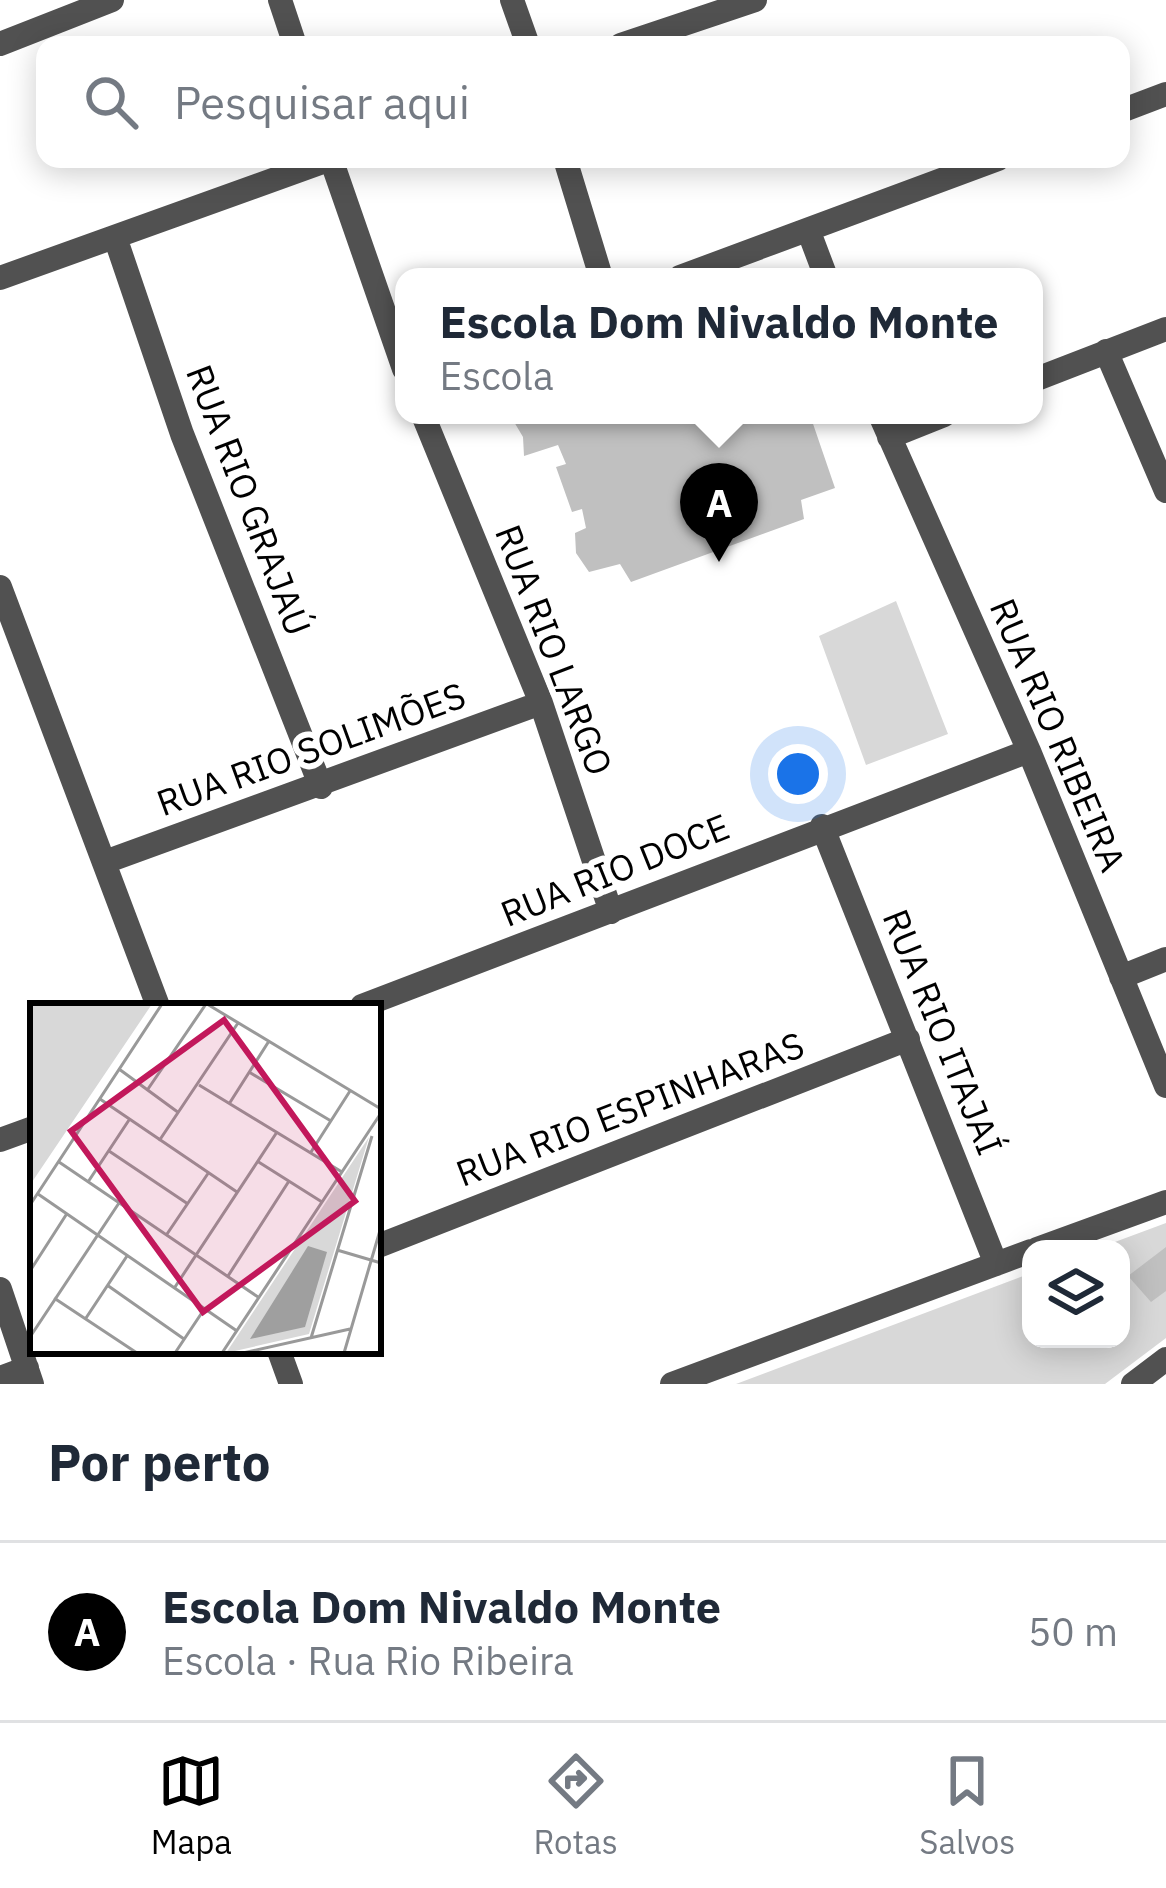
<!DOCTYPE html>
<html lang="pt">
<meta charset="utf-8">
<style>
body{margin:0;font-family:"IBM Plex Sans",sans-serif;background:#f6f6f7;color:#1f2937}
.controls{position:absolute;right:36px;bottom:36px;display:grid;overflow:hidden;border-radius:24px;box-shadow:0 6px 30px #0003}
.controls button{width:108px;height:108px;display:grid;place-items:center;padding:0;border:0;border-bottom:3px solid #e0e1e3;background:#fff;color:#1f2937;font:60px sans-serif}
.you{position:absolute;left:798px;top:774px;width:42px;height:42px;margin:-30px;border:9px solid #fff;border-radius:50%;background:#1a73e8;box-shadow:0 0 0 18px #1a73e833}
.badge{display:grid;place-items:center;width:78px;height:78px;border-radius:50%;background:#000;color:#fff;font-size:39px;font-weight:700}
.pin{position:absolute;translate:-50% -99px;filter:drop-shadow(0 3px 6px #0008)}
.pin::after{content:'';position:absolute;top:63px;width:42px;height:36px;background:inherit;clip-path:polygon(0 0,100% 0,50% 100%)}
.popup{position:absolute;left:395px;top:268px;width:648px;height:156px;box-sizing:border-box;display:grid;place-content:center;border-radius:24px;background:#fff;filter:drop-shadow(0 3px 9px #0005);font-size:39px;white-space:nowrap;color:#747a83}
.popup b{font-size:45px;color:#1f2937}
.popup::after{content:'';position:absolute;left:50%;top:100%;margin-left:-24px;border:24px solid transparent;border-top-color:#fff}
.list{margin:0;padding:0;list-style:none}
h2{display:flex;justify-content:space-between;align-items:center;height:156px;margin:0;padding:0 48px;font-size:51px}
h2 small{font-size:39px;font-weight:400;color:#747a83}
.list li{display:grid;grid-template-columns:78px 1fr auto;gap:36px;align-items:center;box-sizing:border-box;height:180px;padding:0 48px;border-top:3px solid #e0e1e3}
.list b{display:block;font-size:45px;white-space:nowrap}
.list p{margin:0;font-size:39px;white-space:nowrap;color:#747a83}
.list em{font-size:39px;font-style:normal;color:#747a83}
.icon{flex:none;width:66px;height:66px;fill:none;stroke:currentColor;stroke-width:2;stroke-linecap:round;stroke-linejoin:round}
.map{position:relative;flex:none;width:1166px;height:1384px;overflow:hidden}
.search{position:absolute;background:#fff;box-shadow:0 6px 30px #0003;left:36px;right:36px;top:36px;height:132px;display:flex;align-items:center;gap:30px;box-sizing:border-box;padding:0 42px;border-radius:24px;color:#747a83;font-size:45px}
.sheet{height:336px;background:#fff}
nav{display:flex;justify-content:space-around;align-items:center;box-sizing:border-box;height:168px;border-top:3px solid #e0e1e3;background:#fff;font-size:33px;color:#747a83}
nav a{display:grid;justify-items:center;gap:6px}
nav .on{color:#000}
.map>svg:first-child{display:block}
.green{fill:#d8d8d8}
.building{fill:#c0c0c0}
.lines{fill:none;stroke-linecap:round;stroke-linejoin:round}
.minor{stroke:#515151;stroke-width:24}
.tertiary{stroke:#515151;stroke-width:24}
.labels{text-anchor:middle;stroke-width:12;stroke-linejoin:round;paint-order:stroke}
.street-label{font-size:36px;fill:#000;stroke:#fff}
.inset-road{fill:none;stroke:#999;stroke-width:3}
.view{fill:#c2185b;fill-opacity:0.15;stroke:#c2185b;stroke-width:6}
.inset-edge{fill:none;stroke:#000;stroke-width:6}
</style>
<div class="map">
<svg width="1166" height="1384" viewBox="0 0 1166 1384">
<rect width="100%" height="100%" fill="#fff"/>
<path class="green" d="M896,601L948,734L866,765L819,636Z
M1166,1223V1338L1105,1384H736L1031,1273V1339H1121V1249H1096Z"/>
<path class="building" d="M510,415H810L835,488L801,500L804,519L631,582L620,564L589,572L576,553L575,533L586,528L582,509L572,512L556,467L566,464L558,445L524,456L523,437Z
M1166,1247V1291L1151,1302L1128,1276Z"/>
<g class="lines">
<path class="minor" d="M280,0L295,45
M512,0L528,45
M621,45L755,0
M1121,111L1166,94
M331,159L404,369
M565,159L601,277
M809,232L826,277
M115,237L182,434L321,787
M680,277L998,159
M0,278L331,159
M1106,351L1166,491
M1034,380L1166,329
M423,415L541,703L611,912
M880,415L1029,751L1166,1086
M889,437L944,415
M0,587L158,1006
M822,826L996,1264
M105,862L541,703
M1121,977L1166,959
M362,1006L1029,751
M0,1140L33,1128
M378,1246L908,1039
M1037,1249L1166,1202
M0,1289L32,1384
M279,1351L291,1384
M0,1378L27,1368
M672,1384L1031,1251
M1133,1384L1166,1359"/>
<path class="tertiary" d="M0,44L112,0"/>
</g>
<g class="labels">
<g class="street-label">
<text transform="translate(249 500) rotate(69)" y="13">RUA RIO GRAJAÚ</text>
<text transform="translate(554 650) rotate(69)" y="13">RUA RIO LARGO</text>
<text transform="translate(1058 735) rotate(67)" y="13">RUA RIO RIBEIRA</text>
<text transform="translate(311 749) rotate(-20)" y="13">RUA RIO SOLIMÕES</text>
<text transform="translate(615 870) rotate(-22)" y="13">RUA RIO DOCE</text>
<text transform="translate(943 1032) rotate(68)" y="13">RUA RIO ITAJAÍ</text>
<text transform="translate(630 1109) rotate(-21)" y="13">RUA RIO ESPINHARAS</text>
</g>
</g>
<g transform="translate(30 1003)">
<rect width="351" height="351" fill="#fff"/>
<path d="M0,1H122L0,182ZM339,134L279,331L196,350Z" fill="#d8d8d8"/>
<path d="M278,243L297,249L275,324L220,336Z" fill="#9f9f9f"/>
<path class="inset-road" d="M177,1L351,106M89,66L149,110M219,69L301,118M169,82L312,169M118,86L176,1M70,96L207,189M199,101L239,38M129,138L208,20M79,148L158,201M281,149L320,88M227,158L292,199M29,159L228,294M58,179L99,117M8,191L207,328M0,202L132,1M137,231L179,169M307,247L351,260M0,268L36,212M198,273L259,178M77,282L154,336M145,284L247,129M24,295L107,350M56,315L97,253M0,334L89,200M281,335L342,133M145,350L175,305M192,350L351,110M213,350L320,326M314,350L351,224"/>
<path class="view" d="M194,17L325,198L173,309L41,128Z"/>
<rect width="351" height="351" class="inset-edge"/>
</g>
</svg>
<div class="controls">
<button><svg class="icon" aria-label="layers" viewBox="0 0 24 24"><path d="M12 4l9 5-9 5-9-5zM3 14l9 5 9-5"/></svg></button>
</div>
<div class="you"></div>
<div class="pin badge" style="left:719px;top:562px">A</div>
<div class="popup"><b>Escola Dom Nivaldo Monte</b>Escola</div>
<div class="search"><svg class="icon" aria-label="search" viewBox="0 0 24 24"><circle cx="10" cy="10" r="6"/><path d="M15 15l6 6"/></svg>Pesquisar aqui</div>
</div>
<section class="sheet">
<h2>Por perto<small></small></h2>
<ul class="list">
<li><span class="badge">A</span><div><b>Escola Dom Nivaldo Monte</b><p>Escola · Rua Rio Ribeira</p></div><em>50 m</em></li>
</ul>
</section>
<nav>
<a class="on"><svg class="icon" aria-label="map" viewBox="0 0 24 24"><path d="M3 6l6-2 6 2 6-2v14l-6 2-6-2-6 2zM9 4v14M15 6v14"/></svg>Mapa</a>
<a><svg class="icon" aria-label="directions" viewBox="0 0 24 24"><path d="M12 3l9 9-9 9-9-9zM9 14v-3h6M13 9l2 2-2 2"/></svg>Rotas</a>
<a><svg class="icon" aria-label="saved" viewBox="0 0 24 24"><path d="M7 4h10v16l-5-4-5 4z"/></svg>Salvos</a>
</nav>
